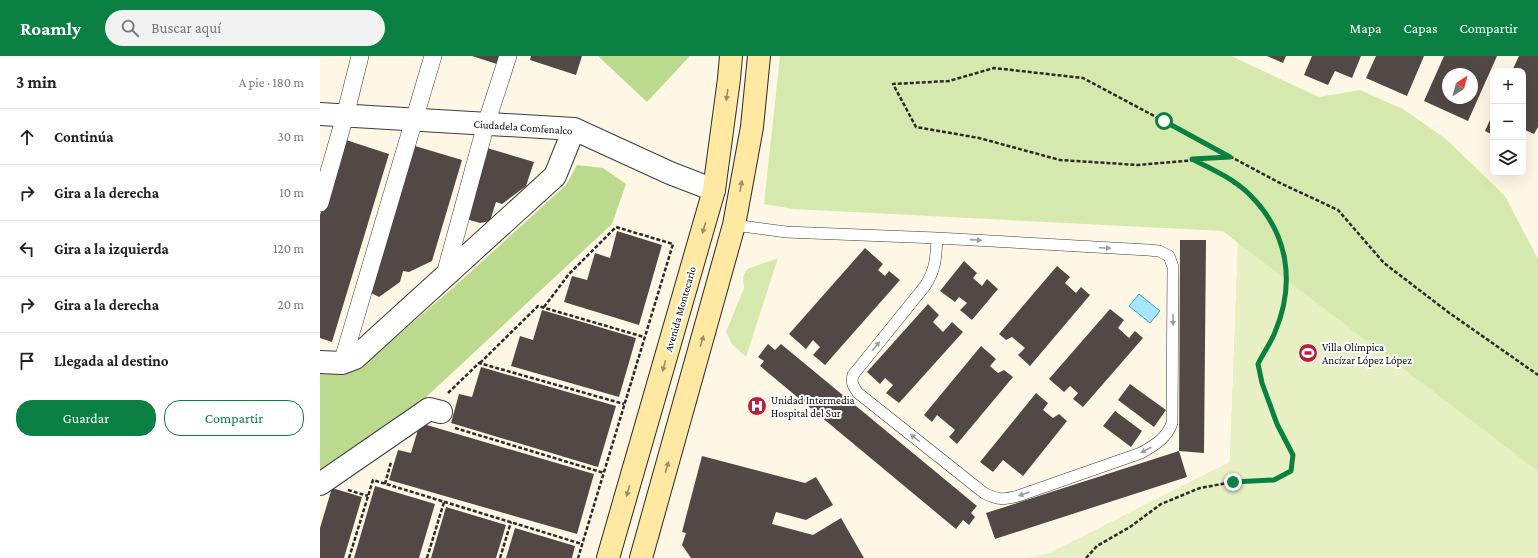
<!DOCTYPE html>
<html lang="es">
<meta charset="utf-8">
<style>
body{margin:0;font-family:"Crimson Pro",serif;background:#f2f2f2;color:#222}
.controls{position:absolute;right:12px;top:12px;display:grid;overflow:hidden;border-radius:8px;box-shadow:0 4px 16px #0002}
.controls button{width:36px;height:36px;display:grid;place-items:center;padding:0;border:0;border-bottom:1px solid #e0e0e0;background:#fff;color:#222;font:20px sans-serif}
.compass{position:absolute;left:1122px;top:12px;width:36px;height:36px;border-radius:50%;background:#fff;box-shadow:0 4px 16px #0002;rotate:36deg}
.stop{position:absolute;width:12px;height:12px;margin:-9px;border:3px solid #0b8043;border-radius:50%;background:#fff}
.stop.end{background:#0b8043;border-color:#fff;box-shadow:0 1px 4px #0008}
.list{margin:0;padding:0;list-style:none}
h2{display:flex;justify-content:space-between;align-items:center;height:52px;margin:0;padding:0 16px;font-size:17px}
h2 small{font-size:13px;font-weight:400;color:#767676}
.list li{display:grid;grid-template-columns:26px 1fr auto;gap:12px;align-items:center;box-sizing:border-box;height:56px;padding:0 16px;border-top:1px solid #e0e0e0}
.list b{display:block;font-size:15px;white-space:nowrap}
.list em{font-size:13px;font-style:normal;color:#767676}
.actions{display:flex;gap:8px;padding:12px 16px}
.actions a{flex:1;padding:9px 0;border:1px solid #0b8043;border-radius:16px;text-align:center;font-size:14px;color:#0b8043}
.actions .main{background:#0b8043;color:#fff}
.icon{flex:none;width:22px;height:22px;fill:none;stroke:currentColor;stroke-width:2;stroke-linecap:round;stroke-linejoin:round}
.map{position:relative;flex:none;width:1218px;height:502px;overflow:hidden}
header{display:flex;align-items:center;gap:24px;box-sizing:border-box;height:56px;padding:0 20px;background:#0b8043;color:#fff}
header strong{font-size:19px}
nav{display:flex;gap:22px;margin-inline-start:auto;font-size:14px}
.search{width:280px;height:36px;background:#f2f2f2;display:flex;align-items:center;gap:10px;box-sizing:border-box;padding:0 14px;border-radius:22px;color:#767676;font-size:15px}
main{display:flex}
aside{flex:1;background:#fff}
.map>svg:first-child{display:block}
.green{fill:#d5e9af}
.forest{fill:#bbda8e}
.pitch{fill:#e6f0c2}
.water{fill:#a9e5f8;stroke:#2ea6d1}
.building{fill:#524946;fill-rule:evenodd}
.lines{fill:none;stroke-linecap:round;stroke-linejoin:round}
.service-casing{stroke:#3c3c3c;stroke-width:12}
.pedestrian-casing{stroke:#3c3c3c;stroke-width:18}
.minor-casing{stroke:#3c3c3c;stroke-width:24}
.secondary-casing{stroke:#2b2b2b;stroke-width:24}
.path{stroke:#2b2b2b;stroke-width:2.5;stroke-dasharray:4 2;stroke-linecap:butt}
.service{stroke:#fff;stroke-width:11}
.pedestrian{stroke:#fff;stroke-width:17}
.minor{stroke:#fff;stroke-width:22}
.secondary{stroke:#ffe8a1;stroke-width:22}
.oneway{fill:#9d8f64}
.oneway2{fill:#9d9d9d}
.route{stroke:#0b8043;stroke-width:5}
.labels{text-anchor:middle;stroke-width:4;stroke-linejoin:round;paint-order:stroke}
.street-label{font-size:11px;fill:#090909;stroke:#fff}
.poi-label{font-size:11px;fill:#090909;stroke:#fff;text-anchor:start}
</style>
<header>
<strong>Roamly</strong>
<div class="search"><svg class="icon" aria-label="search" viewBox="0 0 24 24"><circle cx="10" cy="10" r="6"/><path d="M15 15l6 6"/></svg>Buscar aquí</div>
<nav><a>Mapa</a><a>Capas</a><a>Compartir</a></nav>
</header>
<main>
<aside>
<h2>3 min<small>A pie · 180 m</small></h2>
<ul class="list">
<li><svg class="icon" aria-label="ahead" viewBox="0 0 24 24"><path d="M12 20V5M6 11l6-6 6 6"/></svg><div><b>Continúa</b></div><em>30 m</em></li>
<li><svg class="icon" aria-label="right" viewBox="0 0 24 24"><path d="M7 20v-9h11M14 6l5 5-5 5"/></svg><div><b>Gira a la derecha</b></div><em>10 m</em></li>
<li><svg class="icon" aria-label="left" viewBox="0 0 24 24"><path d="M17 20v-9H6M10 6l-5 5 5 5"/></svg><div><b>Gira a la izquierda</b></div><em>120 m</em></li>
<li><svg class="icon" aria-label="right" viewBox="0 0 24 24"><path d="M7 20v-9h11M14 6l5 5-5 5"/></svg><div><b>Gira a la derecha</b></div><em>20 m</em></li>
<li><svg class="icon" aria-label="arrive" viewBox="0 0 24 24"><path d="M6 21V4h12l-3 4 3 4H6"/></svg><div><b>Llegada al destino</b></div></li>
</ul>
<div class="actions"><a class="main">Guardar</a><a>Compartir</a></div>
</aside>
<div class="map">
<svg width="1218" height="502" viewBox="0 0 1218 502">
<rect width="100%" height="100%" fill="#fff7e6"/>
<path class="green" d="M460,0H911L999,41L1040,34L1083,53L1126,83L1185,140L1218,203V502H709L730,497L910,406L918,187L903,175L473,153L444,148Z
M458,202L426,301L412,288L406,276L424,232L423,221L427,213Z"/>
<path class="forest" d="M278,0H370L327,46Z
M257,109L283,112L306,128L292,168L103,344L0,416V317H24L42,310L134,231L246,129Z"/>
<path class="pitch" d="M918,187L1218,415V502H709L730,497L910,406Z"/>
<path class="water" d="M819,238L840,255L830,267L809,250Z"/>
<path class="building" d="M152,0H186L183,10Z
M211,0H262L256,19L210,4Z
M947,0H966L963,7Z
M992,0H1041L1032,22L1015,15L1008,29L984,19Z
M1056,0H1104L1087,40L1046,22Z
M1124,0H1177L1148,65L1104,45ZM1128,18H1152V42H1128Z
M1199,0H1218V71L1214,78L1203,73V15H1192Z
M1173,57V79L1165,75Z
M23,83L69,98L12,286L0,282V159Z
M95,90L142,104L112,205L89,216L83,215L80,226L59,241L51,237Z
M167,92L214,106L206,130L182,148L176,146L170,165L160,167L146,163Z
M297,175L342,189L319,269L244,246L252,220L267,224L275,197L290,202Z
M860,184H886L884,397L859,395Z
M545,192L563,208L558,214L565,220L569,215L580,224L505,309L493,299L500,291L493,284L486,293L469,278Z
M644,205L657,217L653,222L662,230L667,223L678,233L652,264L640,254L647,247L639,241L635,246L620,235Z
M737,210L750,221L745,227L756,237L761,231L770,239L710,310L698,299L705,292L692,281L686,284L679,278Z
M608,248L619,259L613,266L623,276L632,266L643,276L579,347L566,337L573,329L565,322L560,328L547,316Z
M790,253L804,264L798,272L809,282L815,275L823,282L763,351L753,343L758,337L750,330L744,336L729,323Z
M222,254L316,282L299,341L191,310L200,280L213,284Z
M448,288L455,294L461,288L657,450L651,457L655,461L649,469L643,464L636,473L440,310L444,305L438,301Z
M661,290L676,303L670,310L678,317L684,314L693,321L637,388L629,381L635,374L617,359L612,366L604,359Z
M161,311L296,350L278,411L131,367L139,338L152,341Z
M810,328L846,354L834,371L798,344Z
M716,337L728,347L723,354L733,362L739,358L747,365L703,420L683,404L673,416L660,406Z
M795,355L822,375L811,391L783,370Z
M100,367L274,418L257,478L69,424L78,394L91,397Z
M859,395L867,421L675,483L666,457Z
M382,400L485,427L496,421L513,449L486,464L456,456L452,468L493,479L521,462L544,502H371L362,489L366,477L362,476Z
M55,430L115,448L99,502H34Z
M12,432L42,441L24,502H0V472Z
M126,451L186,469L176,502H111Z
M195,472L255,490L252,502H186Z"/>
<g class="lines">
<defs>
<path id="service" d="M414,169L466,176L617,182L828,194L839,195L849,200L853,211L852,367C847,382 835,389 821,397L698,440C683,444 678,444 664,437L538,337C533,330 531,327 533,319L605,230C616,213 616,201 617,182"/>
<path id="pedestrian" d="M0,147L25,60L40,0
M124,222L166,68L188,0
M22,307L113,0"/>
<path id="minor" d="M0,58L254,73L350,117L394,134
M0,306L22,307L35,302L235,120L254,73
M0,428L109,353L121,356"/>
<path id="secondary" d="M288,502L394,134L409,23L411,0
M321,502L414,169L432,71L439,0"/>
</defs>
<use href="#service" class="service-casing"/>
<use href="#pedestrian" class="pedestrian-casing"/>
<use href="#minor" class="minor-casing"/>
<use href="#secondary" class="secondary-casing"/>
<path class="path" d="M910,101L818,109L740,104L659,82L596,71L573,28L629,25L674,12L763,22L958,126L1018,154L1064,207L1128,256L1218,319
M224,251L249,218L296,171L353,188L258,502
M160,307L218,250L324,281
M128,337L159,307L304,348
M135,372L284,417
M65,428L71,406
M28,434L48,440
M29,502L53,424L262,488
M107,502L124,446
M180,502L191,466
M766,502L777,490L810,471L841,448L880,432L913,426L954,424L971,415L973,399L957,369L942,327L938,308L955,276L964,249L967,223L965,199L953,168L929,138L898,116L873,104"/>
<use href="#service" class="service"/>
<use href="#pedestrian" class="pedestrian"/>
<use href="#minor" class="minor"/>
<use href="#secondary" class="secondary"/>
</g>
<defs><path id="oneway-solid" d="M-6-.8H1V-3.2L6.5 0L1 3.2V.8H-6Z"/></defs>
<g class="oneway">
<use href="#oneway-solid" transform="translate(407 39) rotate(98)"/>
<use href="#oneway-solid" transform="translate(421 130) rotate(-80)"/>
<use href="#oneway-solid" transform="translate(384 172) rotate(106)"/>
<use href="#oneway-solid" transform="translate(382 285) rotate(-74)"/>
<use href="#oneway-solid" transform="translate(344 310) rotate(106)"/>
<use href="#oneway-solid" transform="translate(347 411) rotate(-74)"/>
<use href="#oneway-solid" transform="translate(308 435) rotate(106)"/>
</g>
<g class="oneway2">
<use href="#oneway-solid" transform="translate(656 184) rotate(4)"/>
<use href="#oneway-solid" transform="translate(785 192) rotate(3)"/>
<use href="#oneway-solid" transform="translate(853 264) rotate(90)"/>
<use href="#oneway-solid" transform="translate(556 290) rotate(-51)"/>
<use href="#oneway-solid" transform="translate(595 382) rotate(-142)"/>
<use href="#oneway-solid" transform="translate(826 394) rotate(151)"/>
<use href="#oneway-solid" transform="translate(704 438) rotate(161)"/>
</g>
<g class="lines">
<path class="route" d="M844,65L910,101L872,103C892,113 914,123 929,138C968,176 976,226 955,276C951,287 943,297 938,308L942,327L957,368L973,399L971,415L954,424L913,426"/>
</g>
<defs>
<symbol id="stadium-disc" viewBox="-11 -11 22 22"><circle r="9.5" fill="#bc1f3b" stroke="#fff"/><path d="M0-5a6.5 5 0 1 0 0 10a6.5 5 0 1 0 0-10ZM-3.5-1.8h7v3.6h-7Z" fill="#fff"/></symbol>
<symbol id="hospital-disc" viewBox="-11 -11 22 22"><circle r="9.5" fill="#bc1f3b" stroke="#fff"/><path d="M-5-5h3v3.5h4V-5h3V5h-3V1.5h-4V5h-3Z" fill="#fff"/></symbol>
</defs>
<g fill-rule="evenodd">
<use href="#stadium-disc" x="977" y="286" width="22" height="22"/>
<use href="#hospital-disc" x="426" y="339" width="22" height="22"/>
</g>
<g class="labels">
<g class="street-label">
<text transform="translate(203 71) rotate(4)" y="4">Ciudadela Comfenalco</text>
<text transform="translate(360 253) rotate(-74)" y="4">Avenida Montecarlo</text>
</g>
<g class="poi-label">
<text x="1002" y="295">Villa Olímpica<tspan x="1002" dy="13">Ancízar López López</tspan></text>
<text x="451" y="348">Unidad Intermedia<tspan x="451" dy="13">Hospital del Sur</tspan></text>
</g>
</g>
</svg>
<div class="controls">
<button>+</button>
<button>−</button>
<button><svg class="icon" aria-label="layers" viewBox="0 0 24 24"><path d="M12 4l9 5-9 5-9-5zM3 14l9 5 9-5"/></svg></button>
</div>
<svg class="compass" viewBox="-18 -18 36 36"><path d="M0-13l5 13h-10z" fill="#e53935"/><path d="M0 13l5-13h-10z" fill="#767676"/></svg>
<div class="stop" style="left:844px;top:65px"></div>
<div class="stop end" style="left:913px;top:426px"></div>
</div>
</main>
